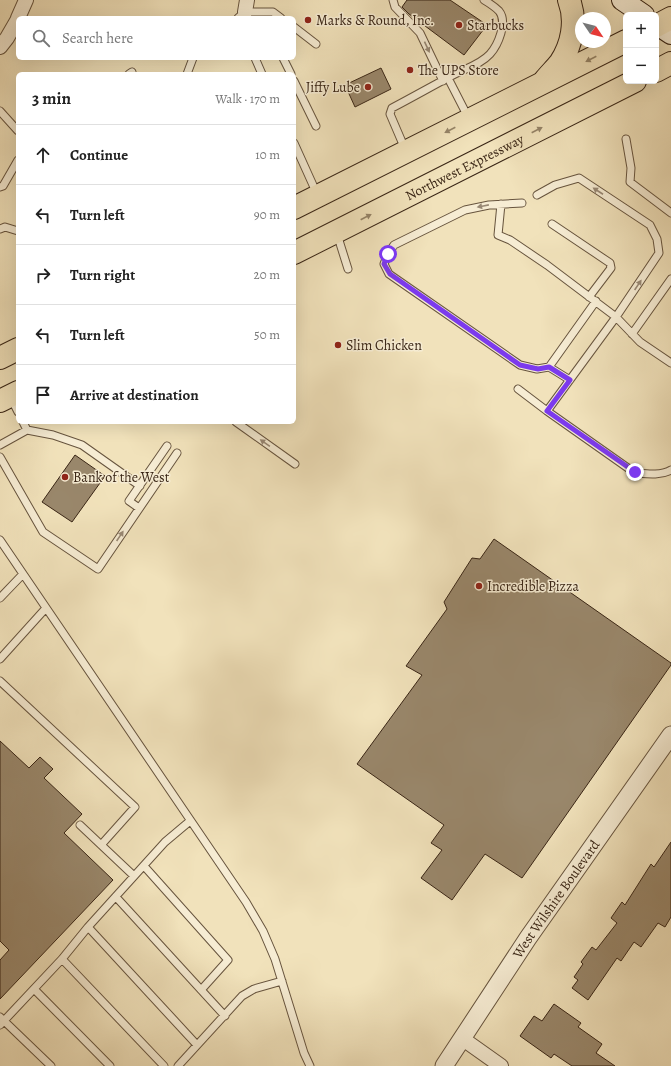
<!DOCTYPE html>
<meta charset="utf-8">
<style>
body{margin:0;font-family:Alegreya,serif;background:#f6f6f6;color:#222}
.controls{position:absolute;right:12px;top:12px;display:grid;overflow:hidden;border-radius:6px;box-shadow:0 4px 16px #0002}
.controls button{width:36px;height:36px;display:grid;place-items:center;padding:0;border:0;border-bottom:1px solid #e0e0e0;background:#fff;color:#222;font:20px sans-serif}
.compass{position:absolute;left:575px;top:12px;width:36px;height:36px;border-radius:50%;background:#fff;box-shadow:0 4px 16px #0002;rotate:125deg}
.stop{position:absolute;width:12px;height:12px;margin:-9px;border:3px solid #7c3aed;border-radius:50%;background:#fff}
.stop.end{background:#7c3aed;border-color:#fff;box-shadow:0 1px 4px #0008}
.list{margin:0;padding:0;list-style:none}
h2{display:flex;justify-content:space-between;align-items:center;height:52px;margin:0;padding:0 16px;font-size:17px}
h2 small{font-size:13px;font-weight:400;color:#767676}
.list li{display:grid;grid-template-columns:26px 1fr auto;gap:12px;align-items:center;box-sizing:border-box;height:60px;padding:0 16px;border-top:1px solid #e0e0e0}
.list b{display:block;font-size:15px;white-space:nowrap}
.list em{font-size:13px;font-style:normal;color:#767676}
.icon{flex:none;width:22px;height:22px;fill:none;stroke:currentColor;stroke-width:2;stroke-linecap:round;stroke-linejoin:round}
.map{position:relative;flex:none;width:671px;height:1066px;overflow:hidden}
.search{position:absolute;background:#fff;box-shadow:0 4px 16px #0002;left:16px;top:16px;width:280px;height:44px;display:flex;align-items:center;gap:10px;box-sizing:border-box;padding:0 14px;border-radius:6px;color:#767676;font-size:15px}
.panel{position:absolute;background:#fff;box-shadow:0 4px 16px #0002;left:16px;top:72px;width:280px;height:352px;border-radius:6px}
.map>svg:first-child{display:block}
.building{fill:#99876b;stroke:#392515}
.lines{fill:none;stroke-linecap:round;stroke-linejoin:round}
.service-casing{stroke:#67543e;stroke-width:9}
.minor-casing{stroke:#67543e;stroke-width:16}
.tertiary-casing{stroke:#67543e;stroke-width:19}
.secondary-casing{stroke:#392515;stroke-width:22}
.trunk-casing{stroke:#392515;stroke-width:24}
.service{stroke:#f6ecd3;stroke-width:7}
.minor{stroke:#f6ecd3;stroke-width:14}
.tertiary{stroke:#f6ecd3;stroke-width:17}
.secondary{stroke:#f6ecd3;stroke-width:20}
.trunk{stroke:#f1e2bb;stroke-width:22}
.oneway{fill:#988874}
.oneway2{fill:#958468}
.route{stroke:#7c3aed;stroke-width:5}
.poi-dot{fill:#8f2418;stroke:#f6ecd3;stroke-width:1.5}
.labels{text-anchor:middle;stroke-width:3;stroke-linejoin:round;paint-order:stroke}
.poi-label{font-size:14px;fill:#392515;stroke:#f6ecd3;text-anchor:start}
.street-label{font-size:14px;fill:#392515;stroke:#f6ecd3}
</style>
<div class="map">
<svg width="671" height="1066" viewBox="0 0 671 1066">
<rect width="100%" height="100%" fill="#f1e2bb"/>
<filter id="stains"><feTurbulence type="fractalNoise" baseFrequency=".005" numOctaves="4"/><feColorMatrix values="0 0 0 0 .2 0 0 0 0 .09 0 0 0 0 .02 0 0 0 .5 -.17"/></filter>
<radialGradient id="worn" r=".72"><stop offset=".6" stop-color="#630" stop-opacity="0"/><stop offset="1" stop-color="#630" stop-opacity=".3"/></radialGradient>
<path class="building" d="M407,0H450L487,25L464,55L409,14L402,7Z
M381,68L391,89L355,107L345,85Z
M75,455L105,476L72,522L42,502Z
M494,539L671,663V665L522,878L485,854L452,900L421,878L442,850L431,843L444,825L357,764L422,675L406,666L447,609L444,602L472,558L480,559Z
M0,741L29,768L40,757L53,769L44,778L82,814L64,833L113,880L0,999V960L9,950L0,941Z
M671,842V917L665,927L658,923L641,947L634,942L621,961L617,958L588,1000L572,988L578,980L574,977L583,964L581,962L592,947L596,950L617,923L611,918L622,902L625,905L651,864L654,867Z
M554,1004L581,1023L578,1027L602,1044L596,1053L615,1066H572L554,1054L551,1058L520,1036L534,1016L542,1021Z"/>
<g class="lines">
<defs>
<path id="service" d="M393,0L395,7L420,33L443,81
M238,18L245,12H273L281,18
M294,27L316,44
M255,58L262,74
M283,58L291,74
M129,74L132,72
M187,74L193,58
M448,78L468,117
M294,81L316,126
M0,111L18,131
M626,139L631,168L630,182L671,213
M294,143L317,194
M405,149L390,114L392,108C413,97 434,85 455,74C467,68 481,64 490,54C498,45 508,22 499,11C495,7 489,3 484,0
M0,187L3,186L18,160
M537,195L555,185L579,178L650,225L657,239L659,253L616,317L547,411
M522,203L489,205L465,210L394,245L388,254L384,264L389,274L520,365L537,369L549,367L596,301
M501,204L498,235L510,240L547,265L616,317L640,342L671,363
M552,224L610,263L611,268L589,297
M0,229L5,227L18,231
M337,234L348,269
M632,334L671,279
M549,367L570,380
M518,389L547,411L635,473C647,474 660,476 671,470
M11,398L18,412
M23,422L27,430
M236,422L295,464
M0,445L27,430L53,435L82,445L140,486
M0,457L43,532L98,569L177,453
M139,508L129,501L167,446
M0,540L246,902L263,931L275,959L304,1053L310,1066
M0,598L23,574
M0,659L46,608
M0,681L135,807L101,845
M80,825L134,876
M144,866L228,960L201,990
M116,897L225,1016
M88,927L197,1045
M62,959L164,1066
M34,989L110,1066
M0,1017L51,1066
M0,1025L62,959L88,927L165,842L190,821
M178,1066L242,996L254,989L282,981"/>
<path id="minor" d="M245,12L247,0
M18,18L26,0
M0,47L7,38L18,19
M463,1039L501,1066"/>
<g id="tertiary">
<path id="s1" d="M444,1066L528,938L671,735"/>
</g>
<path id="secondary" d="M622,0L644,15
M656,24L671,34"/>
<g id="trunk">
<path d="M656,26L671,18"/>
<path d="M656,71L671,63"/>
<path d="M545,80C550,74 555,69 560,63C572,45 577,21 569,0"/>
<path d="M294,208L626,41"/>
<path id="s2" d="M294,253L635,81"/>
<path d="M0,358L18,349"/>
<path d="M0,401L18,392"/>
</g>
</defs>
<use href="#service" class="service-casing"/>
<use href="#minor" class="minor-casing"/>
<use href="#tertiary" class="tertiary-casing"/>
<use href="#secondary" class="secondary-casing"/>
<use href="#trunk" class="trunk-casing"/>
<use href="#service" class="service"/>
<use href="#minor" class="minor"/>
<use href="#tertiary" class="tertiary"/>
<use href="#secondary" class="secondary"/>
<use href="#trunk" class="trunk"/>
</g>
<defs><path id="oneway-solid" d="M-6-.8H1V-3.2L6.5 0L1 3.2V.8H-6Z"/></defs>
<g class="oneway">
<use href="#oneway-solid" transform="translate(427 47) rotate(65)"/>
<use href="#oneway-solid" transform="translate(598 191) rotate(-147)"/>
<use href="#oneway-solid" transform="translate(483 206) rotate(169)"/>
<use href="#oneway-solid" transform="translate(638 285) rotate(-56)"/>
<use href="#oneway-solid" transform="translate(265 443) rotate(-145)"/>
<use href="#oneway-solid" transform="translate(120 536) rotate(-56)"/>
</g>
<g class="oneway2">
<use href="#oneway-solid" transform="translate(591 59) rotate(153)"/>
<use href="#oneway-solid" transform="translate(450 130) rotate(153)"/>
<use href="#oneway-solid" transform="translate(537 130) rotate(-27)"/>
<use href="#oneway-solid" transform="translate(366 217) rotate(-27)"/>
</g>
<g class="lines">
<path class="route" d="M388,254L384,264L390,274L520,365L538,369L549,367L570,380L547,411L635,472"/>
</g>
<g class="poi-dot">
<circle cx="308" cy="20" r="4"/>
<circle cx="459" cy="25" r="4"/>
<circle cx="410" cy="70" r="4"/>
<circle cx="368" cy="87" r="4"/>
<circle cx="338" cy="345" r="4"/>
<circle cx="65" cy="477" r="4"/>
<circle cx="479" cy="586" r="4"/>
</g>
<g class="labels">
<g class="poi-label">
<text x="316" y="25">Marks &amp; Round, Inc.</text>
<text x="467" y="30">Starbucks</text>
<text x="418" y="75">The UPS Store</text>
<text x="360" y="92" text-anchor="end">Jiffy Lube</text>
<text x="346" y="350">Slim Chicken</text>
<text x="73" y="482">Bank of the West</text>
<text x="487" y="591">Incredible Pizza</text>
</g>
<g class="street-label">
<text dy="5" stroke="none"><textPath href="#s2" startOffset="191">Northwest Expressway</textPath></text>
<text dy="5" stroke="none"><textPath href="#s1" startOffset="201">West Wilshire Boulevard</textPath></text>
</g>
</g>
<rect width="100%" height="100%" filter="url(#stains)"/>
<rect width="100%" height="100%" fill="url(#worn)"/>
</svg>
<div class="controls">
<button>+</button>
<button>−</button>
</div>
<svg class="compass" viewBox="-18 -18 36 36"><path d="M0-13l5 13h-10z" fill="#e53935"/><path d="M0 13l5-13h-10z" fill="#767676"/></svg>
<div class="stop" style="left:388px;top:254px"></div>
<div class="stop end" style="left:635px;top:472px"></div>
<div class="search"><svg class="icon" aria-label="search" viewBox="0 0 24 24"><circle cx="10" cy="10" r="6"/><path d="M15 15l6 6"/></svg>Search here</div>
<section class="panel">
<h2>3 min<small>Walk · 170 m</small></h2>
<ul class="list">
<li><svg class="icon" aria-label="ahead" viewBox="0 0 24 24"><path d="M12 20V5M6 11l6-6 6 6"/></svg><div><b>Continue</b></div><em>10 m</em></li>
<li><svg class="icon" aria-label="left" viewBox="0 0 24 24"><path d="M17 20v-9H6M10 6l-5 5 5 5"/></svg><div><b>Turn left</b></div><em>90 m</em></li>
<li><svg class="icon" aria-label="right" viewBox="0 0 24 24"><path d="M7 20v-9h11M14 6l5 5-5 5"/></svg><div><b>Turn right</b></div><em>20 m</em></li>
<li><svg class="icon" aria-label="left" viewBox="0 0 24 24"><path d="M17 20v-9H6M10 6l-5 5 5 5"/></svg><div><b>Turn left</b></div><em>50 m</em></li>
<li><svg class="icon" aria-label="arrive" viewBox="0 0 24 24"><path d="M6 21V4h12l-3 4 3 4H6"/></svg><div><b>Arrive at destination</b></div></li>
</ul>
</section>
</div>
